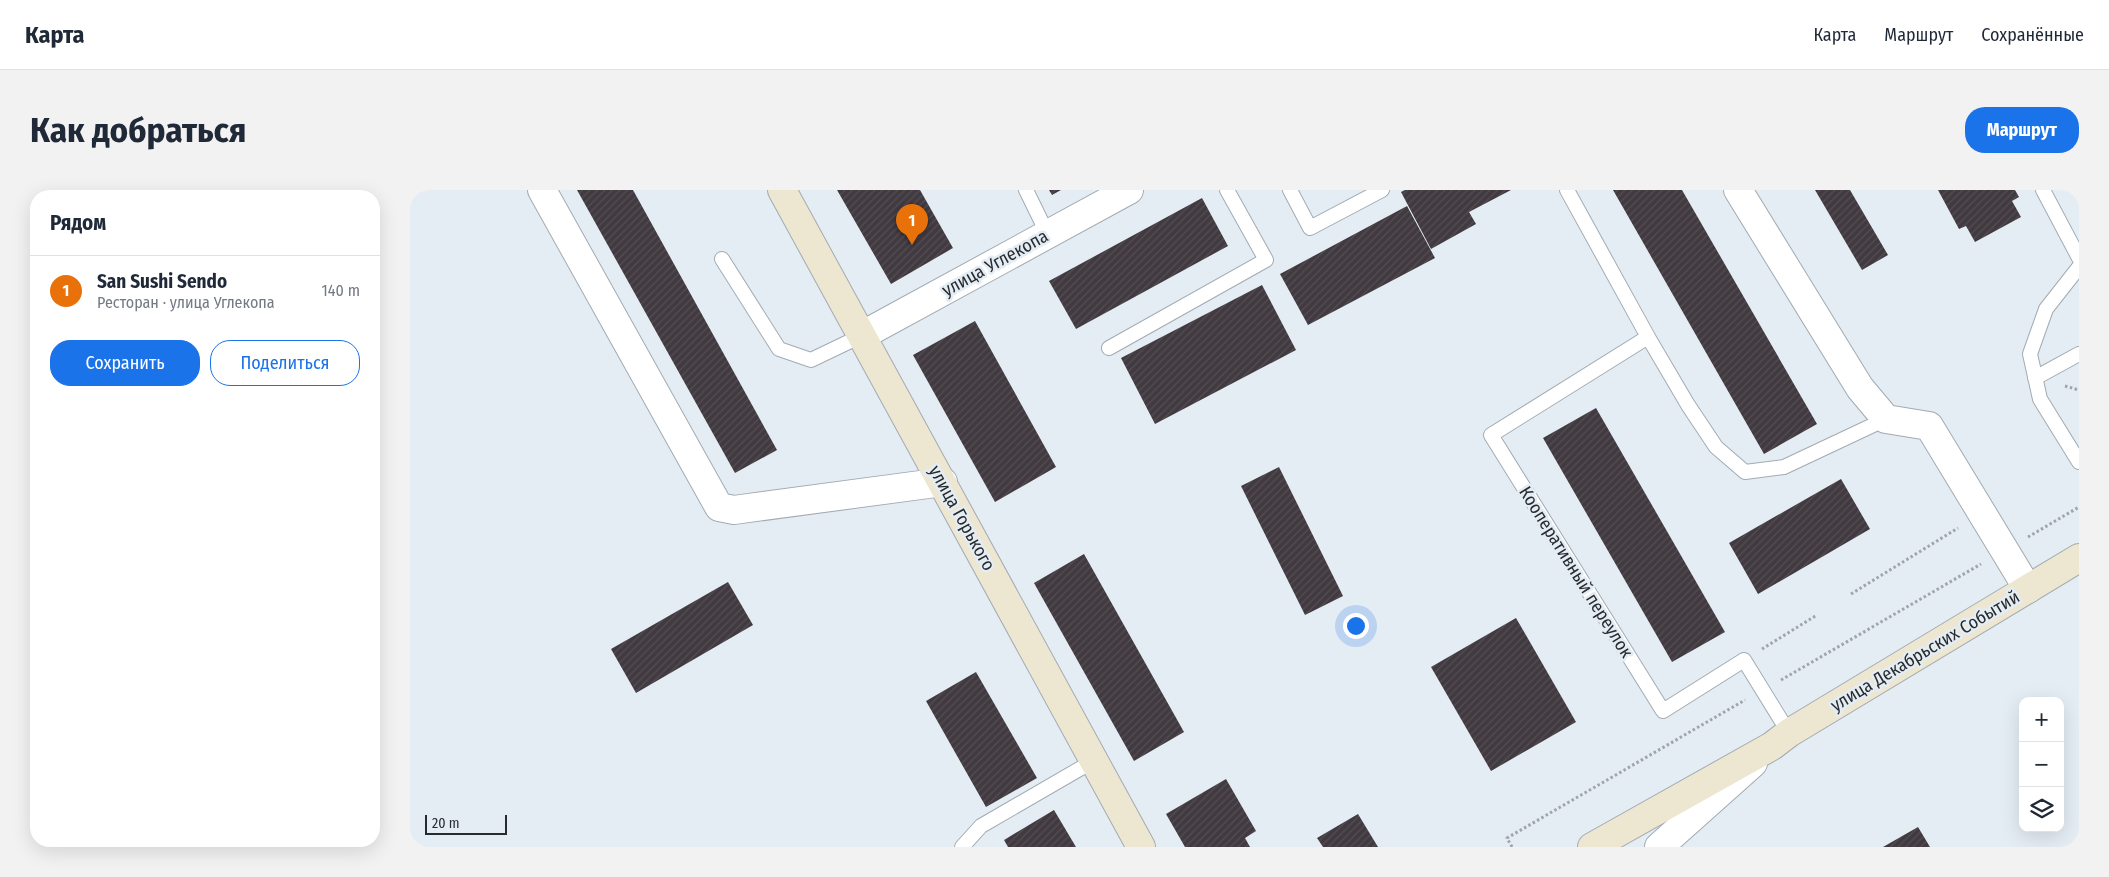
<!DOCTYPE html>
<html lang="ru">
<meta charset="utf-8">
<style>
body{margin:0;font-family:"Fira Sans Condensed",sans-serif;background:#f2f2f3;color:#1f2937}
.controls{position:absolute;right:15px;bottom:15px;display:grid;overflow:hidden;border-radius:10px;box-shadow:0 5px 20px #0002}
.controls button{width:45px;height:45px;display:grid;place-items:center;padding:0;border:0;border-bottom:1px solid #e0e1e3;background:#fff;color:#1f2937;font:25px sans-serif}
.scale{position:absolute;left:15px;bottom:12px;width:82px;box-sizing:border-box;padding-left:5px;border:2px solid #282b2e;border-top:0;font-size:14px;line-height:18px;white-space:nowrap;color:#282b2e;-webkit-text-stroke:4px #e4ecf4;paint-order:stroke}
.you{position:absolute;left:945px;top:435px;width:18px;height:18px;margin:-12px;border:4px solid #fff;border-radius:50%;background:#1a73e8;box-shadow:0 0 0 8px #1a73e833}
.badge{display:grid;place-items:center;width:32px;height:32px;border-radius:50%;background:#1a73e8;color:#fff;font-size:16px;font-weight:700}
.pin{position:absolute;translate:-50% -41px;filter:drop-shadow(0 1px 2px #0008)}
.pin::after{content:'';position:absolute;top:26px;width:18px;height:15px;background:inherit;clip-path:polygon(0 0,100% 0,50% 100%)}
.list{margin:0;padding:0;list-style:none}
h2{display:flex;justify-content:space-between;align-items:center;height:65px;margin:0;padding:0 20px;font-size:21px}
h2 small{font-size:16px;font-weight:400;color:#747a83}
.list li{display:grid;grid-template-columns:32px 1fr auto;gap:15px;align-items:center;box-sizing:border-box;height:70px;padding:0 20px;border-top:1px solid #e0e1e3}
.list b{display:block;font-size:19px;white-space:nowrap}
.list p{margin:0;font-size:16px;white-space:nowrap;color:#747a83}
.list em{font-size:16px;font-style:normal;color:#747a83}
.actions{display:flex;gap:10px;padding:15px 20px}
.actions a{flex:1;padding:11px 0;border:1px solid #1a73e8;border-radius:20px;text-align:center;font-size:18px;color:#1a73e8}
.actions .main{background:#1a73e8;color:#fff}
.icon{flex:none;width:28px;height:28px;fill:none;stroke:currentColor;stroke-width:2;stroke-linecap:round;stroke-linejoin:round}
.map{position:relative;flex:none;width:1669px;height:657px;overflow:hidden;border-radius:20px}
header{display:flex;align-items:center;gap:30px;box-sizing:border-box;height:70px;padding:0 25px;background:#fff;border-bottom:1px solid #e0e1e3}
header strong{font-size:24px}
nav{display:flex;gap:28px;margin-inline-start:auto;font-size:18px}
.intro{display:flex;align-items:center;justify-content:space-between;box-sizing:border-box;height:120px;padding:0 30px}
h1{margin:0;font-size:35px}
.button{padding:12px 22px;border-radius:20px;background:#1a73e8;color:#fff;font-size:18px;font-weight:700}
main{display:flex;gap:30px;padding:0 30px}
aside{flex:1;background:#fff;border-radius:20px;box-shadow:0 5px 20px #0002}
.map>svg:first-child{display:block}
.building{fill:url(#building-hatch)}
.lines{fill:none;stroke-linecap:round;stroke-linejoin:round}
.lane-casing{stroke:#a3abb2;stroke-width:16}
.street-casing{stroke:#a3abb2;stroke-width:30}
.secondary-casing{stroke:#a3abb2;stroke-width:30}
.path{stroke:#9fa5ab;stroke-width:3;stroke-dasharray:2.5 2.5;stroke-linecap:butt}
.lane{stroke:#fff;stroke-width:14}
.street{stroke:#fff;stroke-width:28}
.secondary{stroke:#ede6d0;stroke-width:28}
.labels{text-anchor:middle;stroke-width:5;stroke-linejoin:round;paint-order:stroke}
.street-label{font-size:18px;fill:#282b2e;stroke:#e4ecf4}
</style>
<header>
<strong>Карта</strong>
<nav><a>Карта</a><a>Маршрут</a><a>Сохранённые</a></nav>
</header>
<div class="intro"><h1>Как добраться</h1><a class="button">Маршрут</a></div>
<main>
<aside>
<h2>Рядом<small></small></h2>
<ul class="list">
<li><span class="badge" style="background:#e8710a">1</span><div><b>San Sushi Sendo</b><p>Ресторан · улица Углекопа</p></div><em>140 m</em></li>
</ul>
<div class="actions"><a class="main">Сохранить</a><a>Поделиться</a></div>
</aside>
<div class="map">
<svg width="1669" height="657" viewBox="0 0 1669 657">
<defs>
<pattern id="building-hatch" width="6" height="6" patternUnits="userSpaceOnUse" patternTransform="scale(1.25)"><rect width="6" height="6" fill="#413a40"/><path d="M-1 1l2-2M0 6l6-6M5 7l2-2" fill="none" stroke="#544e53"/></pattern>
</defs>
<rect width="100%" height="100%" fill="#e4ecf4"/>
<path class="building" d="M167,0H223L367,260L325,283Z
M427,0H510L543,58L481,94Z
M639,0H651L642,5Z
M995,0H1101L1059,22L1066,34L1021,59L991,2Z
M1203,0H1272L1407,234L1354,264Z
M1405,0H1440L1478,65L1452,80Z
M1528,0H1605L1609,7L1602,11L1611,27L1565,52L1556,36L1549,39Z
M792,8L818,56L666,139L639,91Z
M997,16L1025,68L898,135L870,84Z
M852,95L886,160L745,234L711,168Z
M565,131L646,277L585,312L503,165Z
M1186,218L1315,442L1262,472L1133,248Z
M869,277L933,406L895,425L831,296Z
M1431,289L1460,339L1348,404L1319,353Z
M674,364L774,542L724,571L624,393Z
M318,392L343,435L226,503L201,459Z
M1106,428L1166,532L1081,581L1021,477Z
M566,482L627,588L576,617L516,511Z
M816,589L846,641L835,648L840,657H775L756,624Z
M644,620L666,657H598L594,650Z
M948,624L968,657H913L907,648Z
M1508,637L1520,657H1473Z"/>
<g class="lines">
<defs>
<path id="lane" d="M616,0L638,45
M880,0L900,38L972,0
M1157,0L1238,147L1278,215L1306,257L1335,282L1374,277L1476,229
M1633,0L1669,68
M312,69L369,159L401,170L451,146
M1669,77L1636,119L1620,164L1630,209L1669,272
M1238,147L1081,245L1253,521L1334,470L1379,543
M699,158L856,70L817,0
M1625,188L1669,164
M552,657L571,636L685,570"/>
<path id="street" d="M132,0L309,317L324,320L533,292
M1328,0L1450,198L1476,229L1519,236L1618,399
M451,146L719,0
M1249,657L1343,573"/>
<path id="secondary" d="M372,0L731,657
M1182,657L1362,556L1379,543L1669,368"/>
</defs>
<use href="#lane" class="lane-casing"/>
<use href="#street" class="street-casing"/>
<use href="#secondary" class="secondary-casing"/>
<path class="path" d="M1655,196L1669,200
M1618,347L1669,317
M1441,404L1548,338
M1352,459L1407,425
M1371,490L1571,374
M1102,657L1097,648L1335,510"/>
<use href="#lane" class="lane"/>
<use href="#street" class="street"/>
<use href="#secondary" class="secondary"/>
</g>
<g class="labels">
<g class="street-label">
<text transform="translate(585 73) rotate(-29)" y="6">улица Углекопа</text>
<text transform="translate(552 328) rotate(61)" y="6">улица Горького</text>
<text transform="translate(1166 382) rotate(58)" y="6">Кооперативный переулок</text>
<text transform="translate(1515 461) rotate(-31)" y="6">улица Декабрьских Событий</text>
</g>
</g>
</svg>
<div class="controls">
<button>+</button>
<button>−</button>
<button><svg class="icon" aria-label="layers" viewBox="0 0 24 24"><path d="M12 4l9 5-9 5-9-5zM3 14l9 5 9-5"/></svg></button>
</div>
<div class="scale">20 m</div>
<div class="you"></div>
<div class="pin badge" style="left:502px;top:55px;background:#e8710a">1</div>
</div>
</main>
